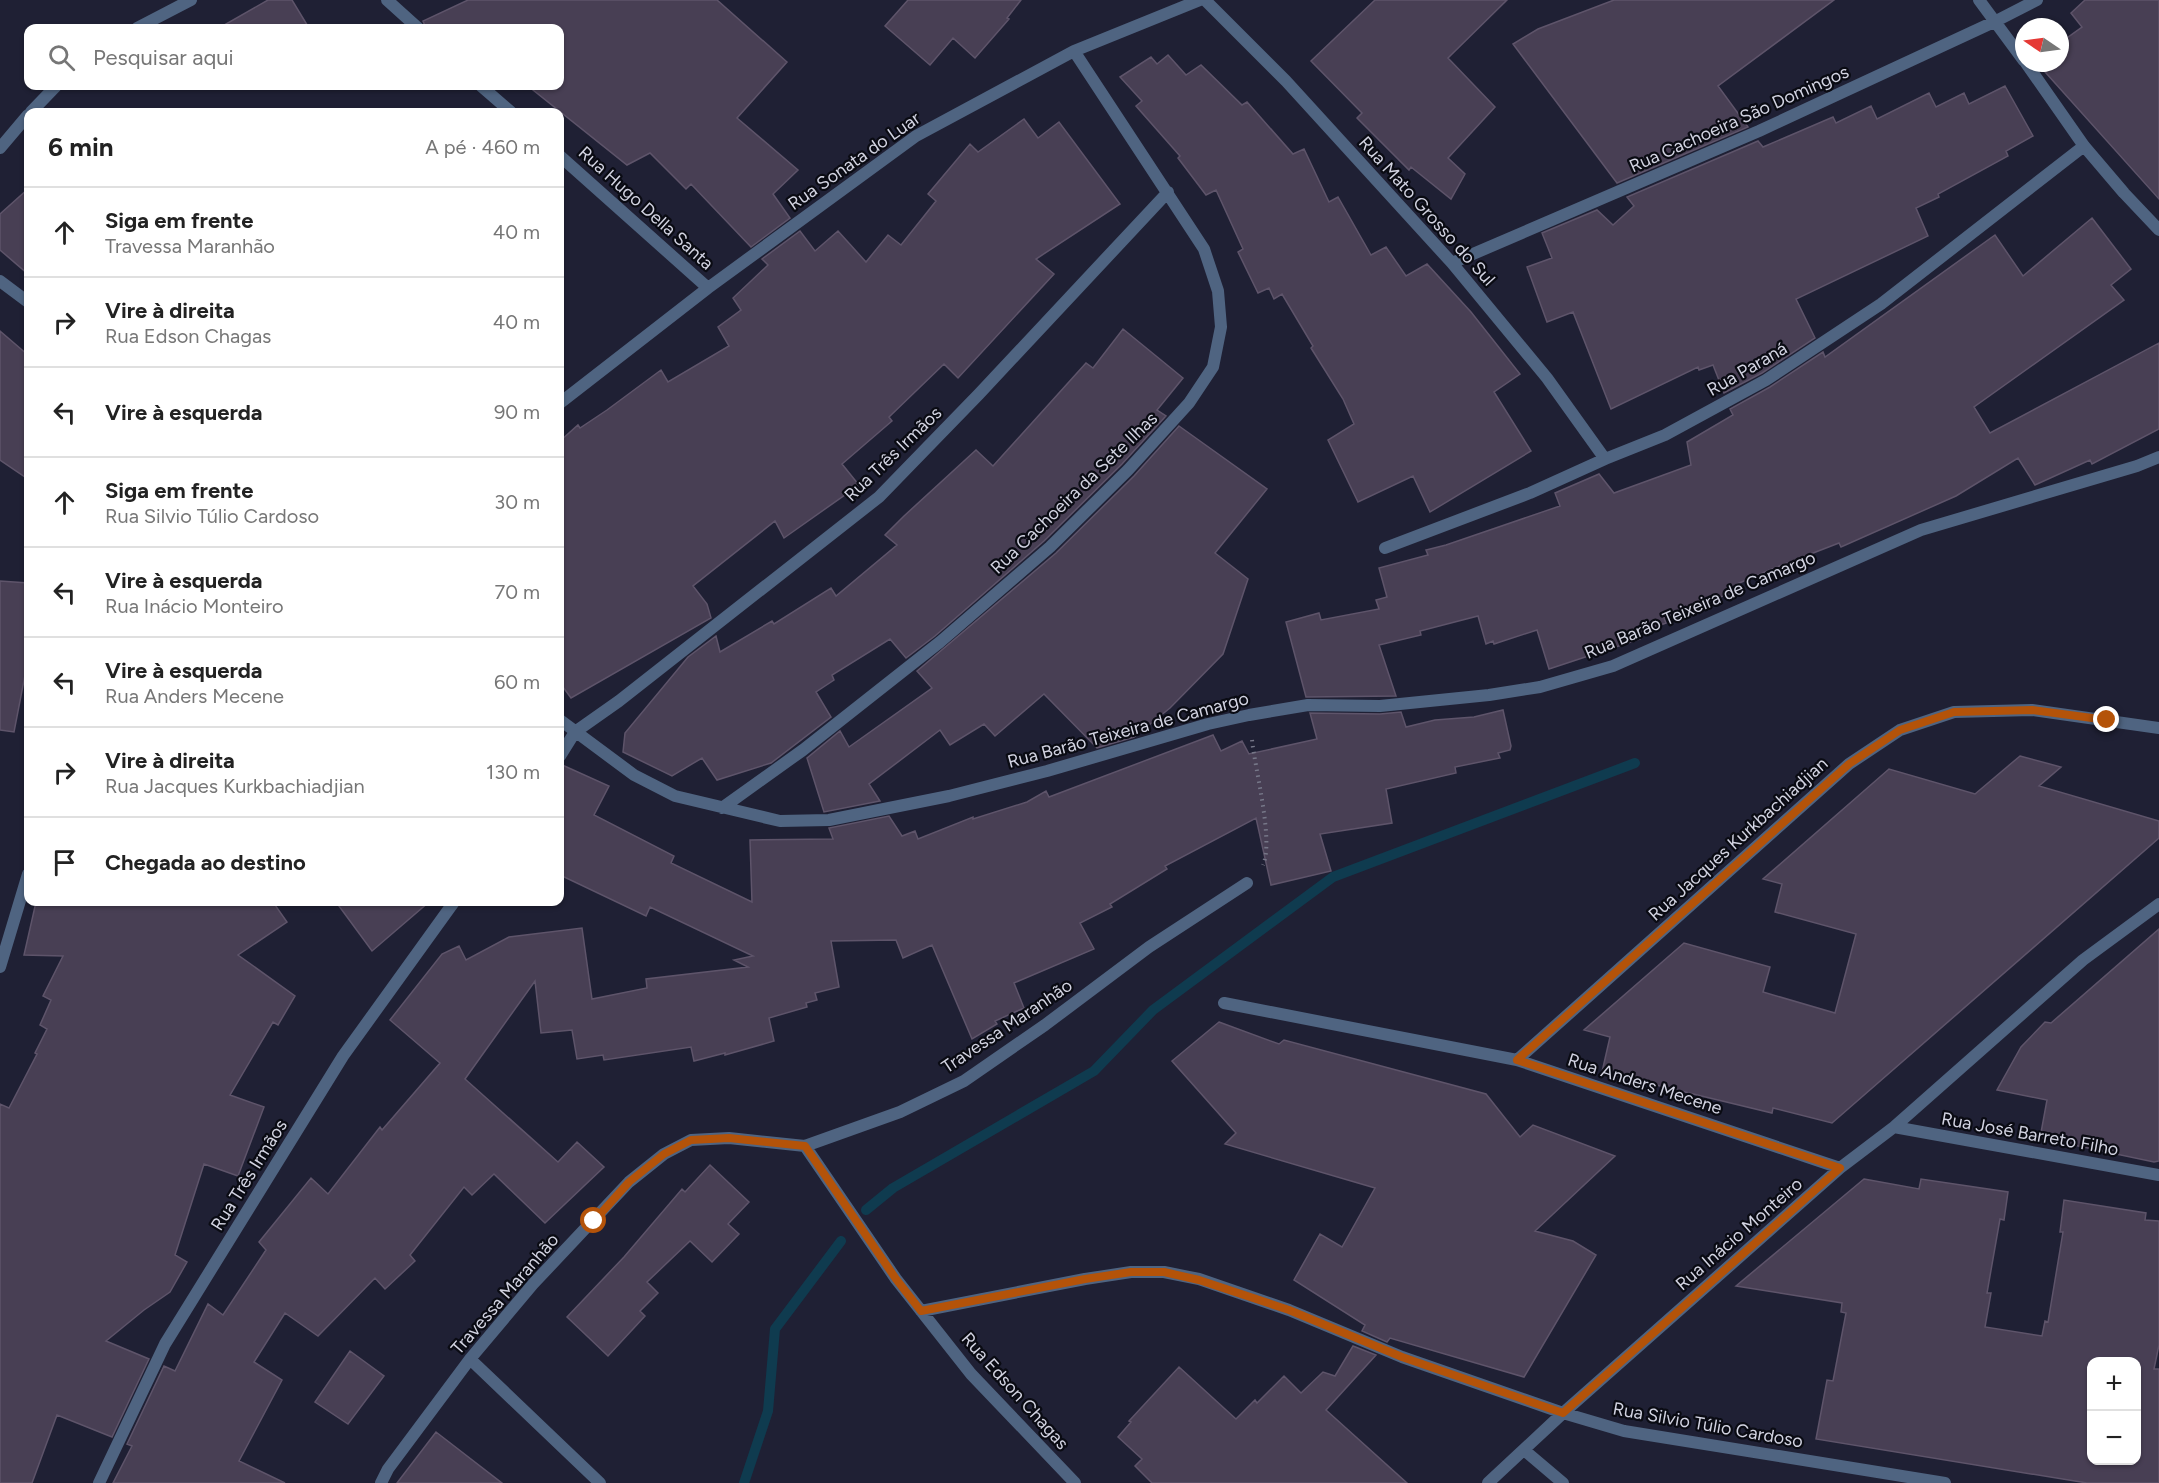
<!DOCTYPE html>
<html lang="pt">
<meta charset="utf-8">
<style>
body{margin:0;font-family:Figtree,sans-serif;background:#f6f6f6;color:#222}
.controls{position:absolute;right:18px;bottom:18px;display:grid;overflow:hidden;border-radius:12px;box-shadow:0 2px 4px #0004}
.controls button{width:54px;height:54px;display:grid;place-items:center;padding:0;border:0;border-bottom:2px solid #e0e0e0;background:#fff;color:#222;font:30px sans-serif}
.compass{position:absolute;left:2015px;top:18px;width:54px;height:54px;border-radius:50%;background:#fff;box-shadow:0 2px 4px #0004;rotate:283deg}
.stop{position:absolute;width:18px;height:18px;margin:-14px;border:4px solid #b45309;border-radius:50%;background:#fff}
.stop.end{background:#b45309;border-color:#fff;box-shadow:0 2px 6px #0008}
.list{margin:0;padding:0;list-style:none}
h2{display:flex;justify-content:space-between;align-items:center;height:78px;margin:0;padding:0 24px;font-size:26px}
h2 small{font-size:20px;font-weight:400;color:#767676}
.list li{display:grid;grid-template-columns:39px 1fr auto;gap:18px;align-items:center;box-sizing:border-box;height:90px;padding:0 24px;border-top:2px solid #e0e0e0}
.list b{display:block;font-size:22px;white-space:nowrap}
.list p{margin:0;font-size:20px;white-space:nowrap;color:#767676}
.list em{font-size:20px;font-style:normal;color:#767676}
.icon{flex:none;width:33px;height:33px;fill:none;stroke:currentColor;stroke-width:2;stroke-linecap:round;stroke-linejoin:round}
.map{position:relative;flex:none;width:2159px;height:1483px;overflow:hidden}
.search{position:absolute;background:#fff;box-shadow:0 2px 4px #0004;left:24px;top:24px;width:540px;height:66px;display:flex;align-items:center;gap:15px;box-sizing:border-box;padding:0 21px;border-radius:12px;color:#767676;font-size:22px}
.panel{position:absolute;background:#fff;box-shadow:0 2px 4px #0004;left:24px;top:108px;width:540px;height:798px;border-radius:12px}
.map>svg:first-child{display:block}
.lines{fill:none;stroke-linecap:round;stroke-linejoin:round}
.stream{stroke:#0f3b4f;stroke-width:10}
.building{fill:#483f54;stroke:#5e546a;stroke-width:1.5;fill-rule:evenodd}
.path{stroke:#767788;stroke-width:4;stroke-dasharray:1.5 4.5;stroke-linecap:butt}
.street{stroke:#4f6481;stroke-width:12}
.route{stroke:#b45309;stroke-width:8}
.labels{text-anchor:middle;stroke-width:4.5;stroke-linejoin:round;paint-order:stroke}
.street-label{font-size:18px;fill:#d2d3e1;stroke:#0a0b13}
</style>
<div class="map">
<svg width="2159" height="1483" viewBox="0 0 2159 1483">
<rect width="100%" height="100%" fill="#1f2034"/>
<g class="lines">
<path class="stream" d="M866,1210L893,1188L1094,1071L1153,1010L1333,877L1635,763
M744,1483L768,1411L775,1329L841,1241"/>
</g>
<path class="building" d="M268,0H292L309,28H219Z
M468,0H717L787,62L737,118L798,170L773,194L790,218L751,247L691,184L686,189L650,153L627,165L528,86H560V28H426L423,21Z
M908,0H1021L1007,18L1009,19L975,58L953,38L930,65L885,26Z
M1375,0H1507L1448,58L1495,107L1448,158L1465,174L1451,199L1411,167L1409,170L1357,118L1362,113L1311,61Z
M1614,0H1834L1718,86L1748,127L1617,183L1513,44L1538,29Z
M2085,0H2159V199L2037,63H2060V43L2082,27L2071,13Z
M1168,55L1186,75L1201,65L1242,105L1247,102L1293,154L1304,149L1329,202L1338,197L1371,255L1386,247L1406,276L1427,264L1471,312L1520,374L1494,392L1531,451L1430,512L1413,476L1358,502L1328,440L1354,424L1343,399L1311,348L1313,346L1282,294L1274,299L1269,288L1258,293L1238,252L1243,249L1216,190L1206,195L1178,158L1180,156L1136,106L1142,101L1120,77L1151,57L1157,64Z
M2005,86L2033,136L2006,151L2008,156L1938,194L1939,197L1916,208L1928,236L1796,299L1815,338L1762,373L1724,393L1713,365L1699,370L1698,367L1611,409L1573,312L1547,322L1527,267L1552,258L1542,233L1597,210L1613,225L1634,206L1627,197L1758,141L1763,147L1833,117L1836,123L1871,106L1877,119L1929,93L1936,107L1964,93L1969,104Z
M1024,119L1038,138L1059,122L1120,204L1036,259L1054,274L958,378L944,364L889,417L892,421L842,464L859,485L784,538L775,521L693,586L707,604L711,618L571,698L560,683V441L578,425L580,428L607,410L661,370L668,382L729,346L718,327L741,310L733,298L768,265L762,259L800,231L815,251L838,231L866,262L888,235L901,245L936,201L928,194L970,144L978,152Z
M28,189V274L0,250V214Z
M2092,218L2131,269L2111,285L2124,300L1974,407L1990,433L2159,343V429L2092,464L2090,460L2035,485L2018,458L1956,496L1841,547L1839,543L1772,569L1737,584L1739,590L1664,618L1666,623L1639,633L1640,639L1549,669L1537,630L1494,644L1493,641L1486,644L1478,616L1420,631L1421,635L1379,645L1396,696L1306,697L1286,622L1319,613L1321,620L1379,609L1376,600L1387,597L1379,568L1428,555L1426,550L1446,545L1560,506L1555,493L1599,474L1614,493L1691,465L1687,442L1733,415L1730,409L1770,387L1823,352L1825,357L1995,235L2023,276Z
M1123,329L1183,378L1157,410L1166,416L1122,464L1044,541L935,636L906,658L890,639L832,675L834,680L816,692L831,717L771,763L717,780L702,758L672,776L623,752L625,733L688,657L716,636L720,652L772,621L774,624L831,588L836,596L897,545L885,535L904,516L976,450L993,466L1086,363L1093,368Z
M0,331L28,355V479L0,460Z
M1179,426L1267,489L1215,553L1248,579L1223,654L1170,708L1134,737L1097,748L1044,694L995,736L984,724L950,745L940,730L869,784L880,801L824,812L807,758L840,731L849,747L932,688L917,671L1056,553L1134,476Z
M0,581L28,583V660L14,732L0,730Z
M1503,710L1511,746L1510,750L1498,753L1500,758L1455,767L1456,773L1386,789L1392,823L1320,834L1331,871L1271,885L1256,818L1165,866L1167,869L1110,904L1112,907L1080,923L1094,949L1014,983L1024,1008L995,1021L997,1024L972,1039L932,945L903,958L896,940L831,941L839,987L815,993L817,1000L806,1003L807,1007L769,1018L774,1041L725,1055V1053L694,1061L691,1047L604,1060L603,1055L577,1059L572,1030L541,1033L535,981L465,1079L558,1162L577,1142L604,1167L545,1223L494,1174L472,1195L464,1187L410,1255L415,1261L385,1289L375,1278L318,1336L285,1313L254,1362L282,1380L239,1461L285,1483H113L132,1446L127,1444L164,1366L175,1371L208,1304L223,1315L266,1250L259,1242L311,1178L328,1194L380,1127L382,1130L440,1063L390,1020L442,954L459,946L466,960L509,937L582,928L592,999L647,988L646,979L748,967L734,960L753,956L650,907L646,916L560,875V764L609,786L594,815L674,856L671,863L752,902L750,840L833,839L829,828L889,816L902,836L915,831L918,839L973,817V819L1027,802L1046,791L1049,797L1213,735L1221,751L1242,741L1249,754L1317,739L1310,713L1380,714L1401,712L1406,727L1435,720L1474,717Z
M2020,756L2061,767L2039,786L2159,821V838L1832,1123L1773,1108L1772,1113L1602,1072L1610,1037L1584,1030L1684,943L1770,967L1763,992L1835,1013L1856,934L1775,912L1782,884L1763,879L1889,769L1975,794Z
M36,902H273L287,922L238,955L295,996L278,1025L273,1022L230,1095L264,1107L238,1176L204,1164L175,1255L187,1262L170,1292L144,1310L106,1341L149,1359L112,1437L57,1415L32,1483H0V1104L9,1108L37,1054L35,1053L47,1029L40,1025L51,1000L43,996L63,956L24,955Z
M336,902H429L372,951Z
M2159,929V1161L2154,1162L2040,1138L2047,1100L1997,1090L2021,1047L2045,1022L2051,1023Z
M1219,1022L1279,1044L1284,1040L1486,1094L1520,1137L1533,1125L1615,1156L1535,1231L1573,1241L1596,1255L1524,1377L1390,1338L1387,1342L1362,1331L1365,1325L1294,1280L1320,1234L1342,1247L1375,1188L1225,1144L1236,1133L1172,1061Z
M710,1165L749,1202L728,1224L739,1234L712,1262L690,1241L647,1282L658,1293L640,1311L645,1316L608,1356L567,1317L624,1257L682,1189L685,1192Z
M1864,1179L1919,1189L1921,1179L2008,1192L2004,1220L2000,1219L1987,1293H1991L1985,1327L2042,1336L2045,1321L2048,1322L2063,1232H2060L2064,1200L2146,1213L2145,1220L2159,1221V1345L2154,1369H2159V1483H2087L1816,1439L1827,1380L1833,1381L1846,1313L1841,1312L1842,1303L1736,1286ZM2091,1362H2136V1461H2091Z
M1353,1346L1376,1355L1326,1410L1407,1483H1152L1135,1466L1142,1459L1118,1437L1131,1422L1129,1421L1179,1367L1236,1419L1255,1400L1257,1403L1284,1376L1301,1393L1323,1372L1335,1376Z
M350,1351L384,1376L348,1424L315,1402Z
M436,1432L502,1483H397Z"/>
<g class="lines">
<path class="path" d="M1252,740C1255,769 1274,841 1263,865"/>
<path class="street" d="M387,0L418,28
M1205,0L1286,81L1452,263L1547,378L1605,459
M1979,0L2024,61
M137,28L191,0
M2026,63L2084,146L2124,193L2159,230
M481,86L511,112
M31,112L56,86
M0,148L28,115
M560,156L708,288
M1452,263L1759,131L1996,21L2037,0
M0,281L28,302
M560,403L708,288L916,136L1074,51L1200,0
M1385,548L1530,493L1605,459L1665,435L1766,380L1881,304L2084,146
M560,720L634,775L675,796L780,821L829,820L949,796L1047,771L1208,724L1249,715L1308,705L1380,706L1489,695L1540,687L1613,666L1921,530L2137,466L2159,457
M560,756L575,732L619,701L879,497L979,394L1168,192
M722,808L803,750L940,642L1050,547L1128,470L1189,403L1213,367L1221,327L1218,291L1204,249L1074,51
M0,967L28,874
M1224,1003L1517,1060L1840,1168
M1517,1060L1849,764L1900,730L1954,712L2032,710L2159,728
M1894,1127L2159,1175
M805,1146L896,1279L971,1374L1075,1483
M921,1311L1085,1279L1131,1272H1164L1199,1279L1289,1310L1402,1357L1563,1413L1624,1431L1945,1483
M470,1359L600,1483
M1524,1450L1563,1483
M99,1483L165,1344L343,1056L454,902
M381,1483L388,1469L470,1359L533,1284L629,1182L664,1154L691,1140L729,1138L805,1146L900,1112L964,1081L1045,1025L1149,947L1247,883
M1488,1483L1563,1413L1840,1168L1894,1127L2083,960L2159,904"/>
</g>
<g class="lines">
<path class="route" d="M594,1221L629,1182L664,1154L691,1140L729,1138L805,1146L896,1279L921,1311L1085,1279L1131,1272H1164L1199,1280L1289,1310L1402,1357L1563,1413L1840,1168L1517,1060L1849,764L1900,730L1954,712L2032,710L2107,720"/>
</g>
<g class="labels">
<g class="street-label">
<text transform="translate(1739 119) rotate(-24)" y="6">Rua Cachoeira São Domingos</text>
<text transform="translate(854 161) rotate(-35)" y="6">Rua Sonata do Luar</text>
<text transform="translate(646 208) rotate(42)" y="6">Rua Hugo Della Santa</text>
<text transform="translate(1427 211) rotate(48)" y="6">Rua Mato Grosso do Sul</text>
<text transform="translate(1747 369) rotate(-30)" y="6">Rua Paraná</text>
<text transform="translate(893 454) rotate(-44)" y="6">Rua Três Irmãos</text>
<text transform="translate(1074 493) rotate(-44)" y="6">Rua Cachoeira da Sete Ilhas</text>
<text transform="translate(1700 605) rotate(-23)" y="6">Rua Barão Teixeira de Camargo</text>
<text transform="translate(1128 730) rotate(-15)" y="6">Rua Barão Teixeira de Camargo</text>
<text transform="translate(1738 839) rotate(-42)" y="6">Rua Jacques Kurkbachiadjian</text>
<text transform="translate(1007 1026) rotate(-34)" y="6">Travessa Maranhão</text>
<text transform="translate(1645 1084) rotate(18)" y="6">Rua Anders Mecene</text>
<text transform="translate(2030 1134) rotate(10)" y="6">Rua José Barreto Filho</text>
<text transform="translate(249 1175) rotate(-58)" y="6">Rua Três Irmãos</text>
<text transform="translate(1739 1234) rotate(-41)" y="6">Rua Inácio Monteiro</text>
<text transform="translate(505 1294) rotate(-49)" y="6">Travessa Maranhão</text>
<text transform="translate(1015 1391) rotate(48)" y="6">Rua Edson Chagas</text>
<text transform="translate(1708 1425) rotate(10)" y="6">Rua Silvio Túlio Cardoso</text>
</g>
</g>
</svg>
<div class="controls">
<button>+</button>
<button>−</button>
</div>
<svg class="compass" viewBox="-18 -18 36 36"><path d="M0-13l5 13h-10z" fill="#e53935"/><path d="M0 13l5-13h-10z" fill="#767676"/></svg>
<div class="stop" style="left:594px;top:1221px"></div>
<div class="stop end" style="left:2107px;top:720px"></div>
<div class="search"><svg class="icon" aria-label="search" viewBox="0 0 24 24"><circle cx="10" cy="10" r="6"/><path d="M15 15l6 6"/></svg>Pesquisar aqui</div>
<section class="panel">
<h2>6 min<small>A pé · 460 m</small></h2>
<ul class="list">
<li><svg class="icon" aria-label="ahead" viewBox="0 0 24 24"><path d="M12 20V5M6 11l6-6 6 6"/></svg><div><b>Siga em frente</b><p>Travessa Maranhão</p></div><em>40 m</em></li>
<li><svg class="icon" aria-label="right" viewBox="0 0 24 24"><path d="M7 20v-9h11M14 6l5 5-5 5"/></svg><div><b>Vire à direita</b><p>Rua Edson Chagas</p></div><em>40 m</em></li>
<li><svg class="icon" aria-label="left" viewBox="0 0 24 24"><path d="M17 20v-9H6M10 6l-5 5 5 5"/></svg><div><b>Vire à esquerda</b></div><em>90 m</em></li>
<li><svg class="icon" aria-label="ahead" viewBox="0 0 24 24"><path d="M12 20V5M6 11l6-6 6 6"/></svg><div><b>Siga em frente</b><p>Rua Silvio Túlio Cardoso</p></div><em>30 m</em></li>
<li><svg class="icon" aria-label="left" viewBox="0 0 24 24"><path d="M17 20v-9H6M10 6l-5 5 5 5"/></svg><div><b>Vire à esquerda</b><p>Rua Inácio Monteiro</p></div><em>70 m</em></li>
<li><svg class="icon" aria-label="left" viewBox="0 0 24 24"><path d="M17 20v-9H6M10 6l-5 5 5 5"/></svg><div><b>Vire à esquerda</b><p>Rua Anders Mecene</p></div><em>60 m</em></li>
<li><svg class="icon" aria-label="right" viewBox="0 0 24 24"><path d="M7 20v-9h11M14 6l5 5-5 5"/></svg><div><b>Vire à direita</b><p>Rua Jacques Kurkbachiadjian</p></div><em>130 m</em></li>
<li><svg class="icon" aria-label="arrive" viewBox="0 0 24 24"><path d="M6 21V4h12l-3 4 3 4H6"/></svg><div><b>Chegada ao destino</b></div></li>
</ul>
</section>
</div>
